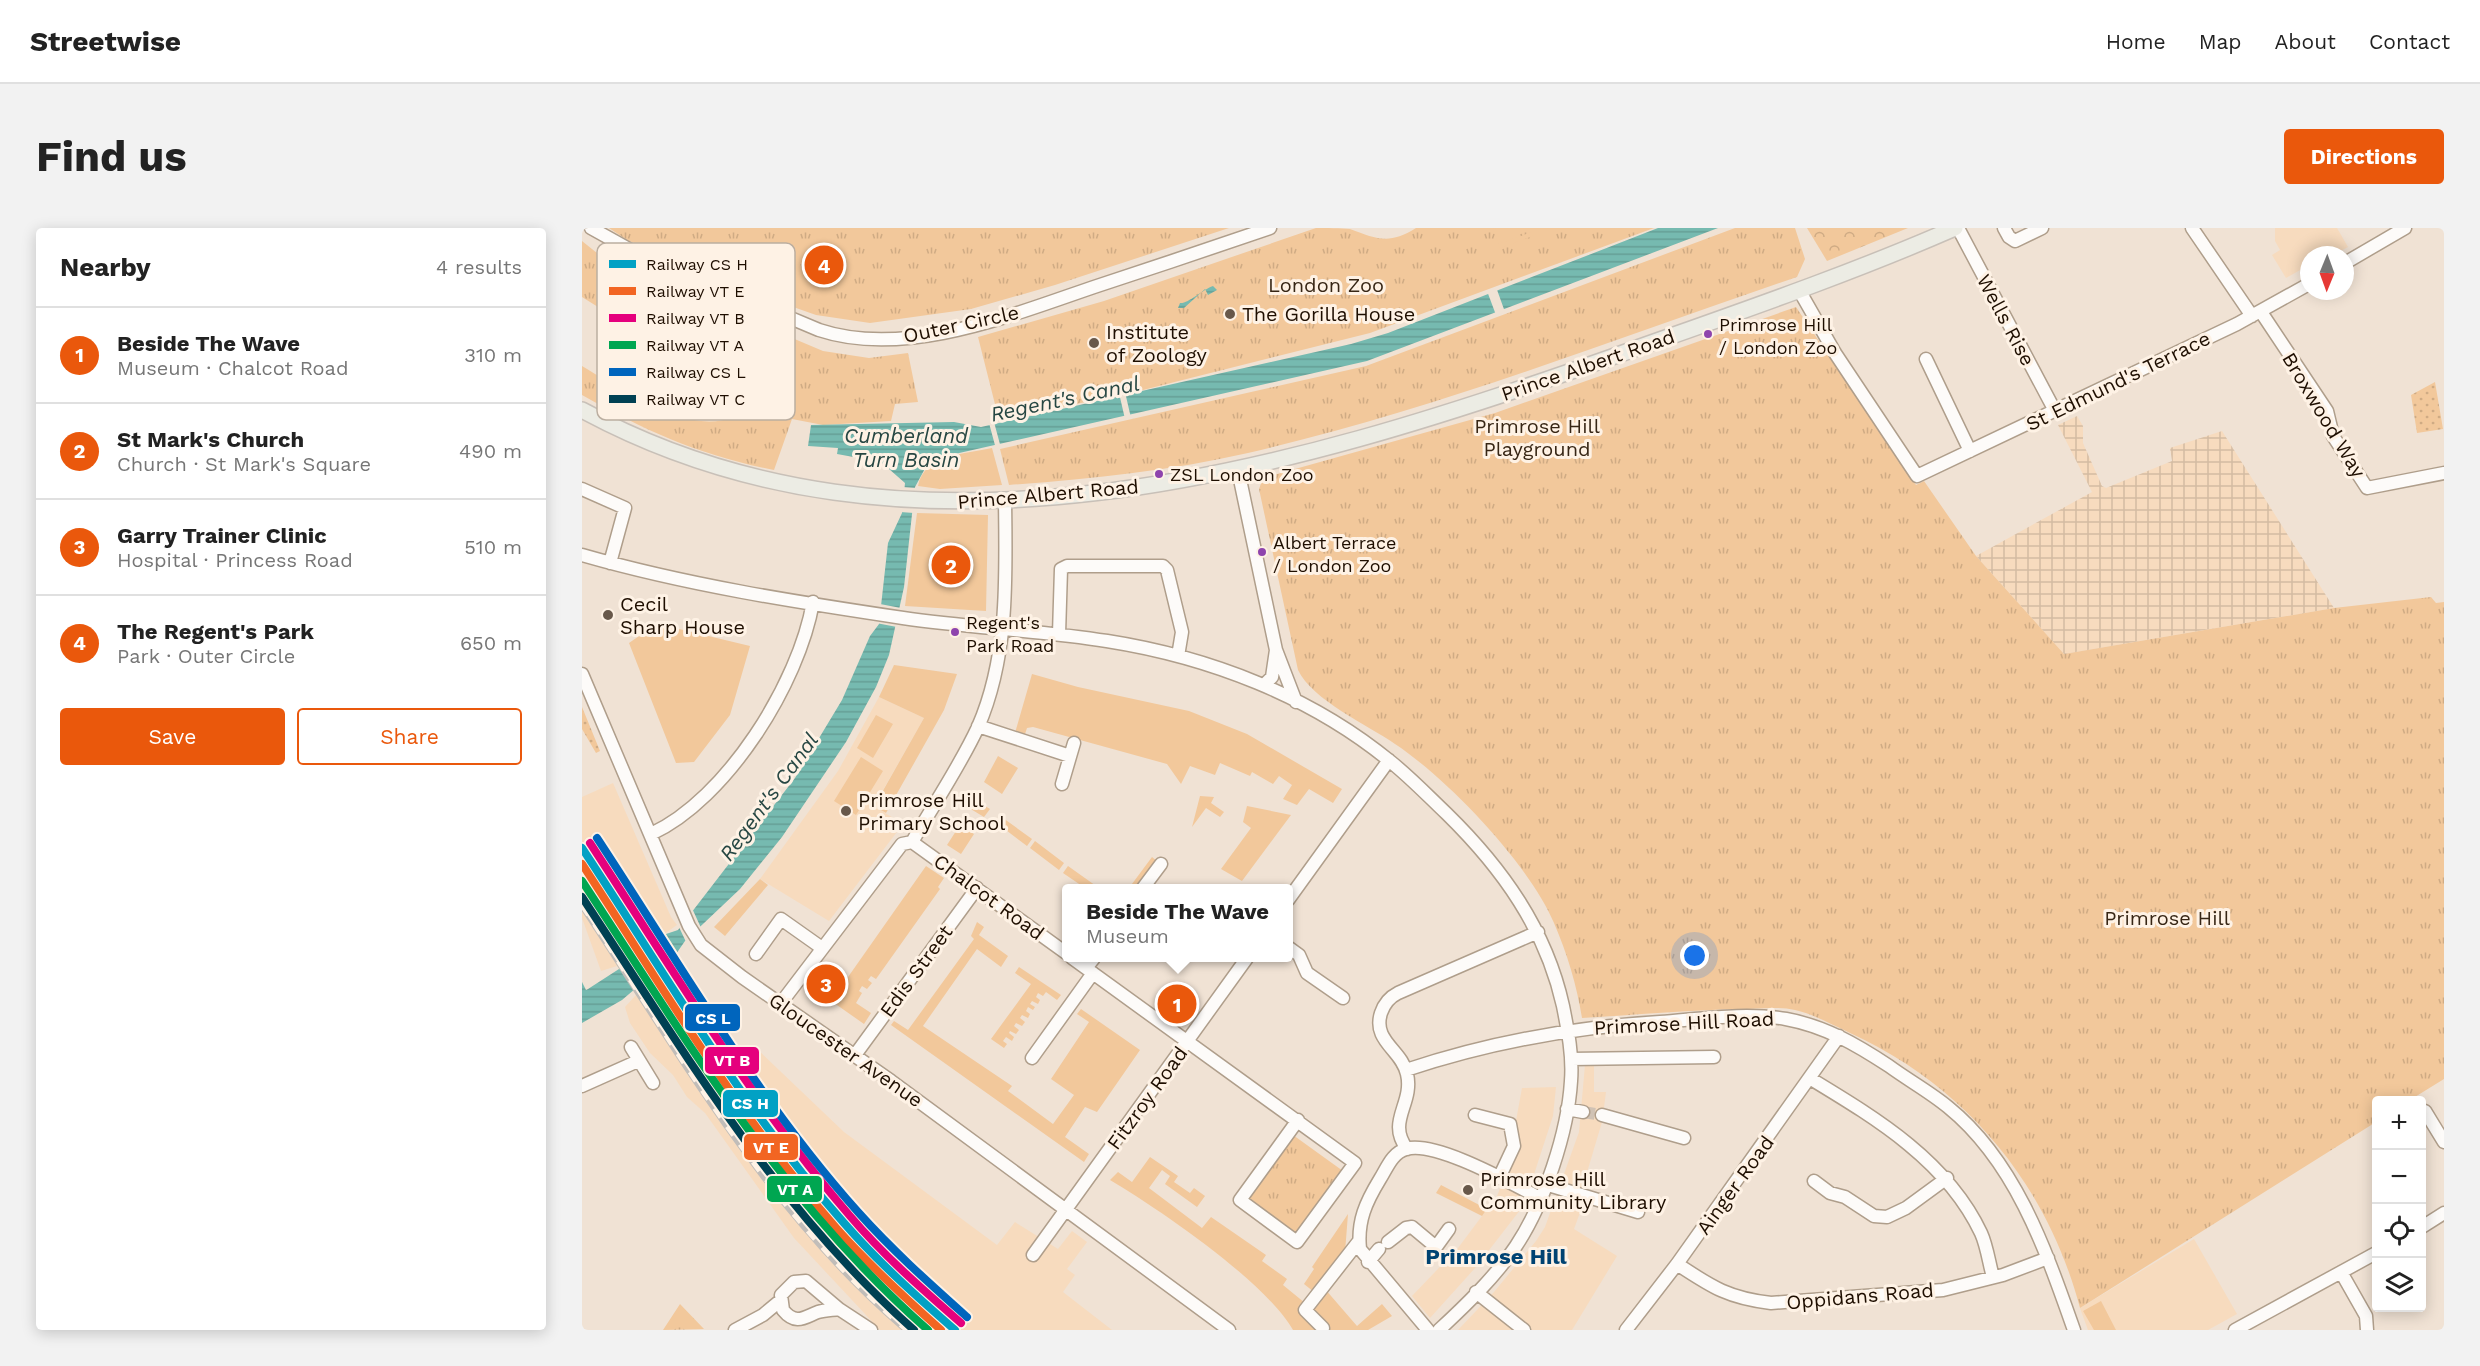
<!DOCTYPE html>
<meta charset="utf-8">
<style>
body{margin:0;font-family:"Work Sans",sans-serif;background:#f2f2f2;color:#222}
.controls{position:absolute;right:18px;bottom:18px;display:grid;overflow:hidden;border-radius:6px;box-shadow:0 3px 15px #0003}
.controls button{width:54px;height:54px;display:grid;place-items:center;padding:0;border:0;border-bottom:2px solid #e0e0e0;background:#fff;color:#222;font:30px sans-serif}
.compass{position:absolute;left:1718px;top:18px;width:54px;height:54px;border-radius:50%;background:#fff;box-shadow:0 3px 15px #0003;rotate:181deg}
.you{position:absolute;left:1113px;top:728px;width:21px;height:21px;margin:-15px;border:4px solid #fff;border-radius:50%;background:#1a73e8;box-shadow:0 0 0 9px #1a73e833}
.badge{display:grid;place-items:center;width:39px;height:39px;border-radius:50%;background:#ea580c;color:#fff;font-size:20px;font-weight:700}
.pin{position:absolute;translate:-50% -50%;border:3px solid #fff;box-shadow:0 2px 6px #0006}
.popup{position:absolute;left:480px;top:656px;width:231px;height:78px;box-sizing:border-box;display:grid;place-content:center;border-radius:6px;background:#fff;filter:drop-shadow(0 2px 4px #0005);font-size:20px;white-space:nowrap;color:#767676}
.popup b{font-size:22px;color:#222}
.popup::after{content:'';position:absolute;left:50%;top:100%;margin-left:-12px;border:12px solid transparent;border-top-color:#fff}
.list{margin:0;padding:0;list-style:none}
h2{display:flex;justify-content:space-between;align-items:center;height:78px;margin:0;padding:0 24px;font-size:26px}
h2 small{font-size:20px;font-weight:400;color:#767676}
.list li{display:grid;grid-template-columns:39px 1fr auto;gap:18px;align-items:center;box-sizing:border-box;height:96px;padding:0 24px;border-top:2px solid #e0e0e0}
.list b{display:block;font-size:22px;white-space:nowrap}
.list p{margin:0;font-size:20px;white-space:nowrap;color:#767676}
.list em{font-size:20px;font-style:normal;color:#767676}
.actions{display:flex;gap:12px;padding:18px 24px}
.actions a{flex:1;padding:14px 0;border:2px solid #ea580c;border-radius:6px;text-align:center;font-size:21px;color:#ea580c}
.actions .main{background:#ea580c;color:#fff}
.icon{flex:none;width:33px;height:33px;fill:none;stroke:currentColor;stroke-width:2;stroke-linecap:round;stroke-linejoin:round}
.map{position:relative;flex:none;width:1862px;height:1102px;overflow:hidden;border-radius:6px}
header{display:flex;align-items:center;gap:36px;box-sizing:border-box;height:84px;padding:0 30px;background:#fff;border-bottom:2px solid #e0e0e0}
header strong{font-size:28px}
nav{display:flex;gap:33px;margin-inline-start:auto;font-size:21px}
.intro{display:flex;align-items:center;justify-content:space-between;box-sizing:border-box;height:144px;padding:0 36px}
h1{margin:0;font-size:42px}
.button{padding:15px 27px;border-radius:6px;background:#ea580c;color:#fff;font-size:21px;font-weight:700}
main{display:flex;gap:36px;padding:0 36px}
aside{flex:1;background:#fff;border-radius:6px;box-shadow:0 3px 15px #0003}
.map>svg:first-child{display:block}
.built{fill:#f7dbbe}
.industrial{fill:url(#industrial-grid)}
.grass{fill:url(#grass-dots)}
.forest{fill:url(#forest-crowns)}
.park{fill:url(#park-tufts)}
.garden{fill:#f2c89b}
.water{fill:url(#water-rules)}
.pier{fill:#f0e2d4}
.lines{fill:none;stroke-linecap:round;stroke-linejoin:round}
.minor-tunnel{stroke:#d0c2b4;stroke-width:12;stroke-dasharray:12 6;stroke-linecap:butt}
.minor-casing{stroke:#af9e8b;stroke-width:15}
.major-casing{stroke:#c8c0b8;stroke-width:18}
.minor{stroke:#fdfbf9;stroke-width:12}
.major{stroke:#ecece4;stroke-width:15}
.rail-casing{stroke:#c1bdb9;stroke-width:6}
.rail{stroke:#fef2e5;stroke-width:4;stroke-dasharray:11;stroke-linecap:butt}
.rail-1-casing{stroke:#fef2e5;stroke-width:12}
.rail-2-casing{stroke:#fef2e5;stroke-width:12}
.rail-3-casing{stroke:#fef2e5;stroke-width:12}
.rail-4-casing{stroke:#fef2e5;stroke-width:12}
.rail-5-casing{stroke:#fef2e5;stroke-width:12}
.rail-6-casing{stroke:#fef2e5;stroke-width:12}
.rail-1{stroke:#02a1c4;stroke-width:8}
.rail-2{stroke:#f26522;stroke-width:8}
.rail-3{stroke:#e5007d;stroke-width:8}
.rail-4{stroke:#00a651;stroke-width:8}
.rail-5{stroke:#0065bd;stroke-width:8}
.rail-6{stroke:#004153;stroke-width:8}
.poi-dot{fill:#68584a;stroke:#fef2e5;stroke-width:2}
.bus-dot{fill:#8e44ad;stroke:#fef2e5;stroke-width:2}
.labels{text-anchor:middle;stroke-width:6;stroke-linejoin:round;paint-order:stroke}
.bus-label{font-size:18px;fill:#1e0e00;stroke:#fef2e5;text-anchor:start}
.park-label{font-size:20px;fill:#372615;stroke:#fef2e5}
.poi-label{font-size:20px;fill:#1e0e00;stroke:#fef2e5;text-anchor:start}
.street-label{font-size:20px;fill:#1e0e00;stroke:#fef2e5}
.water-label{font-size:21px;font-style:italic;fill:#274743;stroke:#fef2e5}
.quarter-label{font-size:22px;font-weight:bold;fill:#004372;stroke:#fef2e5}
.key{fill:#fef2e5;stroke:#bbaea0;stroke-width:1.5}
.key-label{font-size:16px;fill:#1e0e00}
.line-badge{stroke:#fef2e5;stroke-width:2}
.badge-label{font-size:16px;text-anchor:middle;font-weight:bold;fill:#fff}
</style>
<header>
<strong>Streetwise</strong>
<nav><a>Home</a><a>Map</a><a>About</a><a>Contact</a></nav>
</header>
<div class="intro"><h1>Find us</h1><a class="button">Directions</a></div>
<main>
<aside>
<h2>Nearby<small>4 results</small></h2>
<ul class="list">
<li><span class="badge">1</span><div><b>Beside The Wave</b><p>Museum · Chalcot Road</p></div><em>310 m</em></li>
<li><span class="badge">2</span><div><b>St Mark's Church</b><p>Church · St Mark's Square</p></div><em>490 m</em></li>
<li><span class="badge">3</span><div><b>Garry Trainer Clinic</b><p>Hospital · Princess Road</p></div><em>510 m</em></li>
<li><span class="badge">4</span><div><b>The Regent's Park</b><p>Park · Outer Circle</p></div><em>650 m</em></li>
</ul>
<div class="actions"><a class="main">Save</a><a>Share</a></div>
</aside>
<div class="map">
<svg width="1862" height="1102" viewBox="0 0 1862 1102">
<defs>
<pattern id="industrial-grid" width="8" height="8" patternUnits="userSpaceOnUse" patternTransform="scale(1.5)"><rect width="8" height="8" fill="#f7dbbe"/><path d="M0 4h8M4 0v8" fill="none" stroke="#d3bba2"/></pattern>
<pattern id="grass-dots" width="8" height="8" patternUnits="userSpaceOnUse" patternTransform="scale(1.5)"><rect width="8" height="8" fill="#f2c89b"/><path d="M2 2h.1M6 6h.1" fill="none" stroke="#cfab84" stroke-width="1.8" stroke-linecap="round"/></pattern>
<pattern id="forest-crowns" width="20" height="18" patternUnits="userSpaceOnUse" patternTransform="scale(1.5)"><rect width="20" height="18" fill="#f2c89b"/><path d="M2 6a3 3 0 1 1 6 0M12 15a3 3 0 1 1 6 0" fill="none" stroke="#cfab84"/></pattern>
<pattern id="park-tufts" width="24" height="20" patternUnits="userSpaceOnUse" patternTransform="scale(1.5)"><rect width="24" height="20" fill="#f2c89b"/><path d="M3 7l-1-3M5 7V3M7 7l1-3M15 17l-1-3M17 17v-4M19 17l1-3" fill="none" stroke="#cfab84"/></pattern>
<pattern id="water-rules" width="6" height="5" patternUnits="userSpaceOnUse" patternTransform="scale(1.5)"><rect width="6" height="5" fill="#76bab0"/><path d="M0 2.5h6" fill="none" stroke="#669f96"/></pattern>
</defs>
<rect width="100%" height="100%" fill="#f0e2d4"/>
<path class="built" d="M1693,0H1755L1766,19L1751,27L1749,24L1744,27H1727V37L1704,50L1690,27L1698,22L1693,13Z
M297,469L342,490L293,576L295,580L321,596L247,693L178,651L256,543Z
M31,555L89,689L95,697L78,709L75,708L122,777L152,815L166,826L172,818L262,904L415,1017L433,994L476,1021L490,1003L505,1014L485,1041L493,1047L481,1064L530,1102H298L212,1010L123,885L105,869L91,847L68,825L48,795L43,779L54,767L35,738L19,743L0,690V569Z
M1003,837H1012V864H1024L1020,894L998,968L999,982L992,1001L1035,1028L990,1102H876L912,1064L954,1013L963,999L997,904Z
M974,859L971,888L942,977L894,1039L848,1090L830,1068L876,1020L915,968L935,917L932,904L940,860Z
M1612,1011L1655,1086L1626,1102H1506L1498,1080Z"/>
<path class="industrial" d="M1495,188L1501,198V215L1520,258L1524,260L1590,233L1588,220L1640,203L1752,380L1482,426L1394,328L1510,264L1476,197Z"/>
<path class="grass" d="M1853,154L1861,201L1835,205L1829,167Z
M0,479L18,523L14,525L0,501Z"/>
<path class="forest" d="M1225,0H1326L1245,33Z"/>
<path class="park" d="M27,0H647L473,57L389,81L288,95L234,87L163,62L45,12Z
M734,0C744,0 759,0 768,1C795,11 807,17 834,0H1072L788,105L561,162L417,192L396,109L522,73Z
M1153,0H1213L1223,31L1215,49C1033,111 853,182 666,225C588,243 507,251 427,257L418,221L784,138Z
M0,13L15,25L50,42L241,123L287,130L326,125L336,174L313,176L309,193L241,197L210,191L192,242C120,228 63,203 0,167V138C36,160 109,210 152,188L146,172L145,158L142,159L136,155L134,157L101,141L104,134L0,69Z
M1214,79L1334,257L1342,253L1394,328L1482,426L1752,380L1849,369L1854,375L1862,374V851L1828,872H1794V894L1498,1080C1465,956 1384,858 1268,805C1251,797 1231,786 1213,782C1196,778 1176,781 1159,781C1106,782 1053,787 1000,790C995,758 985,725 972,695C947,636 866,551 813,516C786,497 730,472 716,442L677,261L681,250L913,185Z
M711,907L761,943L715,1007L664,970Z
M98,1076L122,1101L81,1102Z"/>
<path class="garden" d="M911,0H913L919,15L950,4L951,8L918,20Z
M410,220L420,257L358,261L336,258C342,226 384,226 410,220Z
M335,285L406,287L404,383L323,378Z
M68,394L168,418L148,487L112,534L94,535L47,415L60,406Z
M312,437L375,446L362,482L304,585L295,580L294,575L342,490L297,469Z
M450,446L496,459L607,483L665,506L760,561L751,575L727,561L715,577L701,571L710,557L697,548L691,556L670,544L668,548L638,535L633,547L608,538L599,556L585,536L451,499L445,500L442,509L433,505Z
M294,487L311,496L291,530L275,520Z
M416,528L436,540L420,566L402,554Z
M279,529L301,543L274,587L252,573Z
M618,568L632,569L629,575L642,584L638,589L624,580L610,599Z
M392,571L408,581L402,589L387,580Z
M665,578L709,587L660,653L639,641L669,600L661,594Z
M383,589L390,593L385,602L392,606L379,626L365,617Z
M421,590L450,611L445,618L416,596Z
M453,613L482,635L477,642L448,620Z
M570,629L576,634L557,660H547Z
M344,638L362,650L356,659L358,661L294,751L289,748L286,752L290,755L285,761L280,758L277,763L280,765L274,775L289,785L282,796L235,763L238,760L247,766L254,756L259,759Z
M486,638L517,660H503L481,645Z
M178,651L186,657L143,708L132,699Z
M395,694L402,699L397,707L426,728L419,739L395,721L341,798L430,858L426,863L471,896L492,867L469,851L507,794L495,786L499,781L558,822L515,884L503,879L483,909L507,926L502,934L309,797L312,793L326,802L392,711L389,708Z
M437,739L479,767L475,772L464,764L461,768L456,765L454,769L458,772L456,776L450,773L448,776L453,779L451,782L446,779L444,783L448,786L446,790L440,787L438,790L443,794L440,798L434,795L432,798L437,802L434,806L428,803L427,805L432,809L430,813L424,809L421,813L425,816L422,820L409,811L449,756L433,745Z
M568,929L596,948L592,954L608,965L612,960L623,968L615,979L583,956L588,948L580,942L567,960L620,1000L629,989L684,1027L680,1033L705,1051L701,1057L723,1075L732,1064L722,1056L732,1041L730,1039L766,986L762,1037L743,1061L775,1098L800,1076L810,1088L786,1102H711C684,1054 577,981 528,952L536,944L550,954Z
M859,957L905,981L900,988L854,965Z
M1519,1073L1534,1102H1512L1501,1083Z"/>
<path class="water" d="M1076,0H1136L785,133L355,230L346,235L333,259L322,359L307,427L294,459L264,514L200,609L158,661L103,713L94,726L40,772L0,795V754L4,762L6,761L37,741L81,707L96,702L213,550L260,472L288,408L297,396L306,315L320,285L323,255L299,234L255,226L256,220L226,218L229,197L372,194L399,199L769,116L806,105Z
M631,58L635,62L626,67L623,61L602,80H596L598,75C606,76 620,62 631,58Z"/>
<path class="pier" d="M914,59L923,84L914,87L905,63Z
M543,164L549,190L543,191L537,165Z
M412,194L419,220L414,221L407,195Z
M320,259L335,260L332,285L318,284Z
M298,376L319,380L315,399L294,395Z
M109,678L120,702L105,716L96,697Z"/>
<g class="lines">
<path class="minor-tunnel" d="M1001,884L1020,887"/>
<defs>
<path id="minor" d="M9,0L54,25L237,102C324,131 432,86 515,58C573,39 630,20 688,0
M1376,0L1473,183
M1422,0L1427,9L1433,13L1460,0
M1610,0L1670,88
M1763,35L1823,0
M1217,62L1253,125L1335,248L1655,96L1727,56
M1679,84L1745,183L1751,208L1785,260L1862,245
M1344,131L1388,223
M656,242L694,422L690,449L682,457
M0,261L43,280L28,335
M0,327C104,357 214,374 321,390C389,400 457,402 525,413C627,429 729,468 809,534C829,550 846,568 865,586C920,640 964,701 981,778C986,803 991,828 989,853C986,904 962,976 934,1018C913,1049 884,1077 857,1102
M477,406L479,341L485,338H581L585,342L600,404L596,428
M694,422L714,474
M0,446L107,698L119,717L160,749L309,853L647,1102
M396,498L488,528
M480,556L492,515
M69,606C145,571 217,455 231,374
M330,614L484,725
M561,660L579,636
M706,672L807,532
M706,719L717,727L725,745L761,770
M174,726L199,691L240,720
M490,730L773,935L715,1014L658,972L716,892
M504,740L512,730
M199,775L320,616L330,614C352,576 378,538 396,499C427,428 424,348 423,273
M49,819L71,855
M273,827L395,660
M450,830L511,745
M989,831L1132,829
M824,842C905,815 993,799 1078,794C1119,791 1164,784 1204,791C1243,798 1275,817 1307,838C1326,852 1348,864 1366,879C1434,934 1464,1023 1492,1102
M1229,851C1295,891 1365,933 1399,1005C1405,1018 1407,1035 1411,1049
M0,858L56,833
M985,881L1001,884
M1843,883L1862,914
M893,887L928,896L932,918L917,950
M1020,887L1102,910
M825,921C804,893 832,876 825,846C820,822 790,813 799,785C802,776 808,769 816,765L956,704
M1232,953L1248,965L1263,969L1292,988L1305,989L1324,980L1365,950
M963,956L1056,984
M1840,999L1862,985
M806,1014L824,1000L830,999L854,1019L867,1001
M451,1027L665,730
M786,1034L797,1021
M1095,1036C1130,1059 1146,1070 1189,1075L1361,1062L1421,1047L1466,1030
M1759,1044L1784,1088L1785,1102
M894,1064L942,1102
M257,1081C250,1082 243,1082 236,1084C223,1089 214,1098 201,1082L199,1067L212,1054L224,1053L257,1081L289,1102
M741,1100L723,1082L777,1013
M153,1102L181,1087L199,1072
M846,1102L778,1021C775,993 784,974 798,951C805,940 810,925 824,921C853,912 930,956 958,970
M1044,1102L1095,1036L1257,808
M1653,1102L1794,1025"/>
<path id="major" d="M0,182C325,358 704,244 1030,129C1145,88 1261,49 1373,0"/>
</defs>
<use href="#minor" class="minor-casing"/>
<use href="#major" class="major-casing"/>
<use href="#minor" class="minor"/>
<use href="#major" class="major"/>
<defs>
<path id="rail" d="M0,636L25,679
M0,678C98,827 187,986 324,1102
M50,697L86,741"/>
</defs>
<use href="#rail" class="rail-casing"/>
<use href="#rail" class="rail"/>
<defs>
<path id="rail-1" d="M0,620C84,747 161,881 262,995C296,1034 334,1068 373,1102"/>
<path id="rail-2" d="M0,636C81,760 157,889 255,1001C287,1037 323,1070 359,1102"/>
<path id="rail-3" d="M8,615C91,742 169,873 268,988C301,1027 340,1061 379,1095"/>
<path id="rail-4" d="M0,653C106,814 199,973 346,1102"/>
<path id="rail-5" d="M15,610C98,736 175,871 276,984C310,1022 347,1055 385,1089"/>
<path id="rail-6" d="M0,669C101,822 194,980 332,1102"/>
</defs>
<use href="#rail-1" class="rail-1-casing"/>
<use href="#rail-2" class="rail-2-casing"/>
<use href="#rail-3" class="rail-3-casing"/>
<use href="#rail-4" class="rail-4-casing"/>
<use href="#rail-5" class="rail-5-casing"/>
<use href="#rail-6" class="rail-6-casing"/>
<use href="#rail-1" class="rail-1"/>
<use href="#rail-2" class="rail-2"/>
<use href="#rail-3" class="rail-3"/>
<use href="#rail-4" class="rail-4"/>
<use href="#rail-5" class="rail-5"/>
<use href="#rail-6" class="rail-6"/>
</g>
<g class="poi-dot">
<circle cx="648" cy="86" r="6"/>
<circle cx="512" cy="115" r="6"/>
<circle cx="26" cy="387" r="6"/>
<circle cx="264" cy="583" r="6"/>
<circle cx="886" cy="962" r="6"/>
</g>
<g class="bus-dot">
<circle cx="1126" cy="106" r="5"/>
<circle cx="577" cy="246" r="5"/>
<circle cx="680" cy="324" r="5"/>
<circle cx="373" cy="404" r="5"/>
</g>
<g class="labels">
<g class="bus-label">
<text x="1137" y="103">Primrose Hill<tspan x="1137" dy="23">/ London Zoo</tspan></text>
<text x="588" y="253">ZSL London Zoo</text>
<text x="691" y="321">Albert Terrace<tspan x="691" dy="23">/ London Zoo</tspan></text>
<text x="384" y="401">Regent's<tspan x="384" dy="23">Park Road</tspan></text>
</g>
<g class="park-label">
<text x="744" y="64">London Zoo</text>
<text x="955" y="205">Primrose Hill<tspan x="955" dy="23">Playground</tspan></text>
<text x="1585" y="697">Primrose Hill</text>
</g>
<g class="poi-label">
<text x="660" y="93">The Gorilla House</text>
<text x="524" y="111">Institute<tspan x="524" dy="23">of Zoology</tspan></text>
<text x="38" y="383">Cecil<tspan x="38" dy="23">Sharp House</tspan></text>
<text x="276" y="579">Primrose Hill<tspan x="276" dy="23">Primary School</tspan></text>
<text x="898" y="958">Primrose Hill<tspan x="898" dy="23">Community Library</tspan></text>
</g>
<g class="street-label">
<text transform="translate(1424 92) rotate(62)" y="7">Wells Rise</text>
<text transform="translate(379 96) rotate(-12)" y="7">Outer Circle</text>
<text transform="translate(1006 137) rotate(-19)" y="7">Prince Albert Road</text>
<text transform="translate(1536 153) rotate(-26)" y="7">St Edmund's Terrace</text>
<text transform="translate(1742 187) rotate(59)" y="7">Broxwood Way</text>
<text transform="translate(466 266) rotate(-5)" y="7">Prince Albert Road</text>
<text transform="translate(407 669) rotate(36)" y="7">Chalcot Road</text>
<text transform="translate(334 743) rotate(-54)" y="7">Edis Street</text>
<text transform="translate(1102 795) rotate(-3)" y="7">Primrose Hill Road</text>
<text transform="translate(264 822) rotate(35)" y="7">Gloucester Avenue</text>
<text transform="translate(565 870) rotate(-54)" y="7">Fitzroy Road</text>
<text transform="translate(1153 957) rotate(-54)" y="7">Ainger Road</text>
<text transform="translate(1278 1068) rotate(-5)" y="7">Oppidans Road</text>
</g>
<g class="water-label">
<text transform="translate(483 171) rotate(-12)" y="7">Regent's Canal</text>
<text x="324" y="215">Cumberland<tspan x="324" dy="24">Turn Basin</tspan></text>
<text transform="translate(187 569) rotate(-54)" y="7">Regent's Canal</text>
</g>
<g class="quarter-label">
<text x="914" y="1036">Primrose Hill</text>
</g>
</g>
<rect x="15" y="15" width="198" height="177" rx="9" class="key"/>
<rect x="27" y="32" width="27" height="8" fill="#02a1c4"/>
<rect x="27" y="59" width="27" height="8" fill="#f26522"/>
<rect x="27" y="86" width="27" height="8" fill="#e5007d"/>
<rect x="27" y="113" width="27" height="8" fill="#00a651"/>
<rect x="27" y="140" width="27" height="8" fill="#0065bd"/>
<rect x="27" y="167" width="27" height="8" fill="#004153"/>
<g class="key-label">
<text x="64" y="42">Railway CS H</text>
<text x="64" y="69">Railway VT E</text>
<text x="64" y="96">Railway VT B</text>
<text x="64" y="123">Railway VT A</text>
<text x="64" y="150">Railway CS L</text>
<text x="64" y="177">Railway VT C</text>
</g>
<g class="line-badge">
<rect x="102" y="775" width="57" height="29" rx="6" fill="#0065bd"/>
<rect x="122" y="818" width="56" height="29" rx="6" fill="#e5007d"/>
<rect x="140" y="861" width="57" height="29" rx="6" fill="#02a1c4"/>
<rect x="161" y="905" width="56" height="28" rx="6" fill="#f26522"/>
<rect x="184" y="947" width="57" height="28" rx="6" fill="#00a651"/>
</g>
<g class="badge-label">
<text x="131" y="796">CS L</text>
<text x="150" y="838">VT B</text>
<text x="168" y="881">CS H</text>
<text x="189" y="925">VT E</text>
<text x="213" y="967">VT A</text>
</g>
</svg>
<div class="controls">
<button>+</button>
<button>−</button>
<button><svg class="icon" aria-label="locate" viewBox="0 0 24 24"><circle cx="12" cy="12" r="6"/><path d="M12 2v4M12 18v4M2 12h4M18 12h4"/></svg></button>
<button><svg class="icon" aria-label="layers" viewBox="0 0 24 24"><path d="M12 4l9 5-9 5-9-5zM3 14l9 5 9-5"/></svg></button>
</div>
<svg class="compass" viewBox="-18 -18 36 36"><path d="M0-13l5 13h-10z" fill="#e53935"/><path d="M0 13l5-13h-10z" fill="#767676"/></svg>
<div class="you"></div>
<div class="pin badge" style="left:595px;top:776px">1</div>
<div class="popup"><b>Beside The Wave</b>Museum</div>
<div class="pin badge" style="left:369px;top:337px">2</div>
<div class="pin badge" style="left:244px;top:756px">3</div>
<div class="pin badge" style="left:242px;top:37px">4</div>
</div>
</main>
